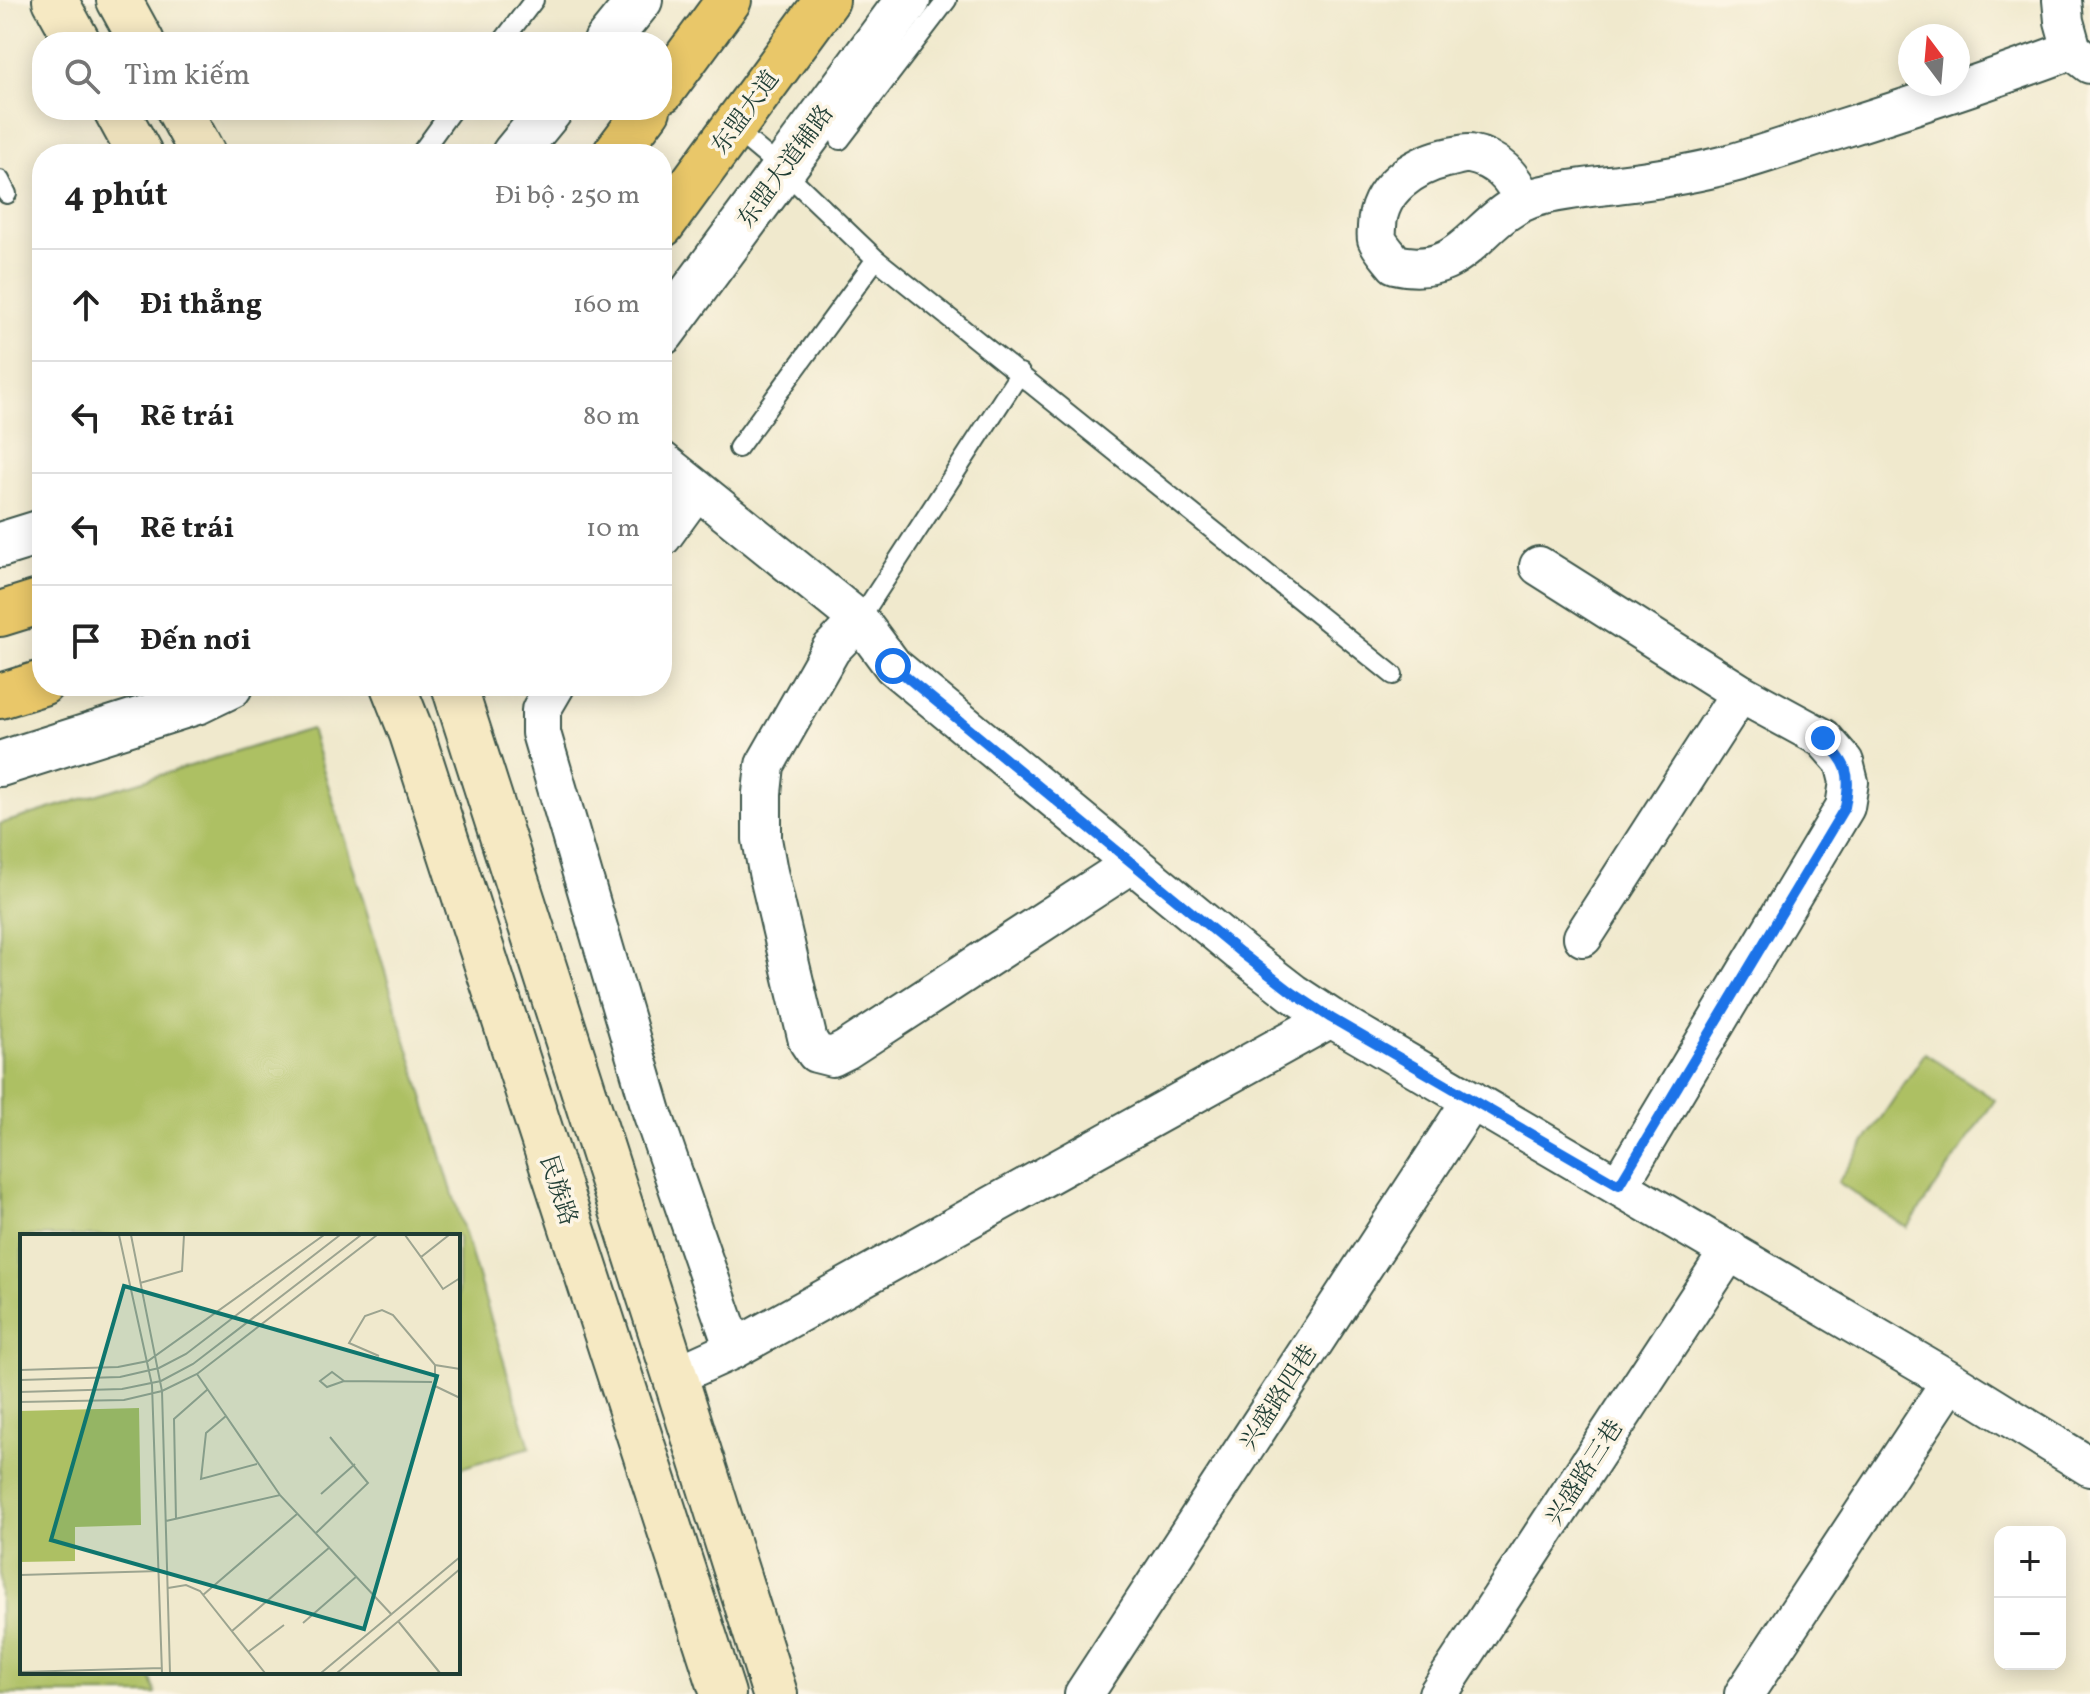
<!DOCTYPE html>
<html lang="vi">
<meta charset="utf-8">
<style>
body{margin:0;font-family:Vollkorn,"Noto Serif SC",serif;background:#f6f6f6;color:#222}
.controls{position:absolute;right:24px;bottom:24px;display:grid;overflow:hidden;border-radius:16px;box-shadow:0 4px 20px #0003}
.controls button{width:72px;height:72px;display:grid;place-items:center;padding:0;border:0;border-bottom:2px solid #e0e0e0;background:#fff;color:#222;font:40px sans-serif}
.compass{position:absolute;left:1898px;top:24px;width:72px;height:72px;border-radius:50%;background:#fff;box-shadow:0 4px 20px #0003;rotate:344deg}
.stop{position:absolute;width:24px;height:24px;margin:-18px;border:6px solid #1a73e8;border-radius:50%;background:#fff}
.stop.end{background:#1a73e8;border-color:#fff;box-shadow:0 2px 8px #0008}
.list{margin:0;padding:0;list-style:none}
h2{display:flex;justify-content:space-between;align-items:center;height:104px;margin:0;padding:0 32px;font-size:34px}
h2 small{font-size:26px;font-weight:400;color:#767676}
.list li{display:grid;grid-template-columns:52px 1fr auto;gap:24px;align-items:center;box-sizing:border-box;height:112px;padding:0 32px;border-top:2px solid #e0e0e0}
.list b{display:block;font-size:30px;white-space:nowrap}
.list em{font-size:26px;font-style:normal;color:#767676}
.icon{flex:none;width:44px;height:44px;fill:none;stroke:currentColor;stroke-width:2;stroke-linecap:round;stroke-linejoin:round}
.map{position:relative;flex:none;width:2090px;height:1694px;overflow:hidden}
.search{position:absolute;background:#fff;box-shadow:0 4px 20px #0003;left:32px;top:32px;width:640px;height:88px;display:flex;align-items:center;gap:20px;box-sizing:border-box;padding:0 28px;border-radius:32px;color:#767676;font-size:30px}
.panel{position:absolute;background:#fff;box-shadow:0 4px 20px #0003;left:32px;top:144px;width:640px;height:552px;border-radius:32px}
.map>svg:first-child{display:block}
.green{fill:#adc063;stroke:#667e4c;stroke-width:2}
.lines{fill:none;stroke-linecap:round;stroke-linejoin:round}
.service-casing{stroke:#3e574b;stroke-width:22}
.minor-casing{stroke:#3e574b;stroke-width:42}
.tertiary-casing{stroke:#3e574b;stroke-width:48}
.secondary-casing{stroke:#3e574b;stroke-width:48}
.trunk-casing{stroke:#3e574b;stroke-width:48}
.service{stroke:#fff;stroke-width:18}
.minor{stroke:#fff;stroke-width:38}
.tertiary{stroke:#fff;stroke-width:44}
.secondary{stroke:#f6e9c3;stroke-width:44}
.trunk{stroke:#e9c769;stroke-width:44}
.route{stroke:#1a73e8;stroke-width:10}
.labels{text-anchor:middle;stroke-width:7;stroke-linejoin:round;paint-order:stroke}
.street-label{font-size:24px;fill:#1f3d34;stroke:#fcf5e5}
.inset-road{fill:none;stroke:#9ca490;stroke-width:2}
.view{fill:#0f766e;fill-opacity:0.15;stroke:#0f766e;stroke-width:4}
.inset-edge{fill:none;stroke:#1f3d34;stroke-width:4}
</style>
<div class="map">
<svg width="2090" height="1694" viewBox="0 0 2090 1694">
<rect width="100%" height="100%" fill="#fcf5e5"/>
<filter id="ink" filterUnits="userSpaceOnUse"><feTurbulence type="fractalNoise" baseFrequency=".0125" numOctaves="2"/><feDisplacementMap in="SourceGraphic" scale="16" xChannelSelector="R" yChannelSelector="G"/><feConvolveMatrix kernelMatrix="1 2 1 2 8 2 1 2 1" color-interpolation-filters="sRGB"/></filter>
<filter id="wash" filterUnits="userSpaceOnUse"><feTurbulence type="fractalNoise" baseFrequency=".006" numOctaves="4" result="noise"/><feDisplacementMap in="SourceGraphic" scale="32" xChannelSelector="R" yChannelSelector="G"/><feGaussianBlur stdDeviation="1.8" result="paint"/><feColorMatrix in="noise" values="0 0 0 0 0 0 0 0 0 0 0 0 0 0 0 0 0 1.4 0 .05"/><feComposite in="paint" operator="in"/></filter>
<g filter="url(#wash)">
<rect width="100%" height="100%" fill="#f0e9cd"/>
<path class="green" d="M311,729L530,1447L458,1469V1236H22V1672H149L156,1694H0V824Z
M1925,1053L1995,1100L1907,1228L1838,1182Z"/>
</g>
<g filter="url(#ink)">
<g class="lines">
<defs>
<path id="service" d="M502,42L534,0
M733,128L783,170L876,259L1393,675
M840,140L947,0
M420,154L452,110
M0,180L7,194
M738,448L876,259
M859,620L1020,373"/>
<path id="minor" d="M2062,0L2064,21L2072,50L2090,64
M1523,201C1514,177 1496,159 1470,154C1463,153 1453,157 1446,158C1413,166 1378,189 1377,227C1377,231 1376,235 1377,239C1380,247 1390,257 1395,264C1467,281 1477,214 1536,197C1565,189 1595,187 1625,183C1659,179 1700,172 1733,163C1768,153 1802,141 1837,130C1916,105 1994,79 2072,50
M662,461L859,620
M662,537L697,489
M1539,566L1740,693L1823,738L1844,762L1849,782L1845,807L1619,1185
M555,686L541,710V733L652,1112L734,1349
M1133,863L846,1050L832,1057L816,1053L808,1041L768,872L762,839V793L765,765L831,649L859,620L893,666L1240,952L1293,993L1331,1018
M1583,937L1740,693
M675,1376L734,1349L1331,1018L1951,1381L2090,1467
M1084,1694L1472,1100
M1438,1694L1730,1250
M1744,1694L1951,1381"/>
<path id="tertiary" d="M606,42L640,0
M514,154L550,110
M662,333L908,0
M0,545L42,532
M0,764L199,701L230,686"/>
<path id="secondary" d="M55,0L78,42
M119,0L142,42
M116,110L140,154
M179,110L203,154
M393,686L412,734L723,1694
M454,686L675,1376L775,1694"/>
<path id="trunk" d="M662,91L729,0
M615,154L648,110
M662,225L827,0
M0,614L42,601
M0,696L42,683"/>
</defs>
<use href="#service" class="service-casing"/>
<use href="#minor" class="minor-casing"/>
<use href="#tertiary" class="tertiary-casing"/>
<use href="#secondary" class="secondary-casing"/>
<use href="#trunk" class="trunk-casing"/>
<use href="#service" class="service"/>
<use href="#minor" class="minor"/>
<use href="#tertiary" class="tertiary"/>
<use href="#secondary" class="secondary"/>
<use href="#trunk" class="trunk"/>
</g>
</g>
<g class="lines" filter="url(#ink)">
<path class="route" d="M893,666L1240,952L1293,993L1331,1018L1619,1185L1845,807C1852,770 1847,765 1823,738"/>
</g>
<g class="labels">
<g class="street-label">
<text transform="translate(745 112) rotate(-54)" y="8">东盟大道</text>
<text transform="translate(785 166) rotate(-54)" y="8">东盟大道辅路</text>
<text transform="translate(559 1190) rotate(72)" y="8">民族路</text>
<text transform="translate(1278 1397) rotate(-57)" y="8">兴盛路四巷</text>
<text transform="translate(1584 1472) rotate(-57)" y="8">兴盛路三巷</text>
</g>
</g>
<g transform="translate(20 1234)">
<rect width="440" height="440" fill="#f0e9cd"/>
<path d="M119,174L121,291L55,293V327L0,328V177Z" fill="#adc063"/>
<path class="inset-road" d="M99,1L132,151L142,439M111,1L142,157L150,439M385,1L401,23L429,1M401,23L423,55L440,44M120,49L162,37L164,1M359,122L329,109L345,82L362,76L373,81L415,131L440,135M415,131V152L440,164M0,136L98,133L128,127L304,1M177,140L206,182M0,146L100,143L139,134L166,120L320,1M324,147L312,138L300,147L307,153L324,147L412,148M0,158L102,155L141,147L173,130L341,1M0,168L104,166L142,157L177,140L357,1M237,230L181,245L186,199L206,182L260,261M301,260L335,230M156,285L154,185L188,155M146,287L260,261L372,381M296,299L348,249L310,203M0,341L140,337M148,354L166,351L180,357L245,439M183,361L277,280M378,387L420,439M283,389L337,342M212,397L310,313M228,418L264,391M0,438L142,434M301,439L440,323M317,439L440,335"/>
<path class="view" d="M104,52L417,142L344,395L31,306Z"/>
<rect width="440" height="440" class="inset-edge"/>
</g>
</svg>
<div class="controls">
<button>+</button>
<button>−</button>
</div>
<svg class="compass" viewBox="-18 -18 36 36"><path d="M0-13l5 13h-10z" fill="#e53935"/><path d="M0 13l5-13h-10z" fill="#767676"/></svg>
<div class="stop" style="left:893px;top:666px"></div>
<div class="stop end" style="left:1823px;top:738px"></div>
<div class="search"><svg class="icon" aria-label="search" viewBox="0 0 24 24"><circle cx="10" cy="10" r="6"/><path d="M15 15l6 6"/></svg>Tìm kiếm</div>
<section class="panel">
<h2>4 phút<small>Đi bộ · 250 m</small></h2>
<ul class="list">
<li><svg class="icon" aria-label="ahead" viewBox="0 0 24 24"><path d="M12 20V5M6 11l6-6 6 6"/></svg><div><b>Đi thẳng</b></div><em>160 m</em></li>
<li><svg class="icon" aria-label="left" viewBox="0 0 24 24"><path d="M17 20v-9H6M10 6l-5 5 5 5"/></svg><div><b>Rẽ trái</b></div><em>80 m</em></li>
<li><svg class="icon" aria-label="left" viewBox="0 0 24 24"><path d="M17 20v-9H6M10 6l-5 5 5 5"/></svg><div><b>Rẽ trái</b></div><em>10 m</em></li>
<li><svg class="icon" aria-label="arrive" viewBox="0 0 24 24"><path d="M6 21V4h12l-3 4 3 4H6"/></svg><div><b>Đến nơi</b></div></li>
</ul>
</section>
</div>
